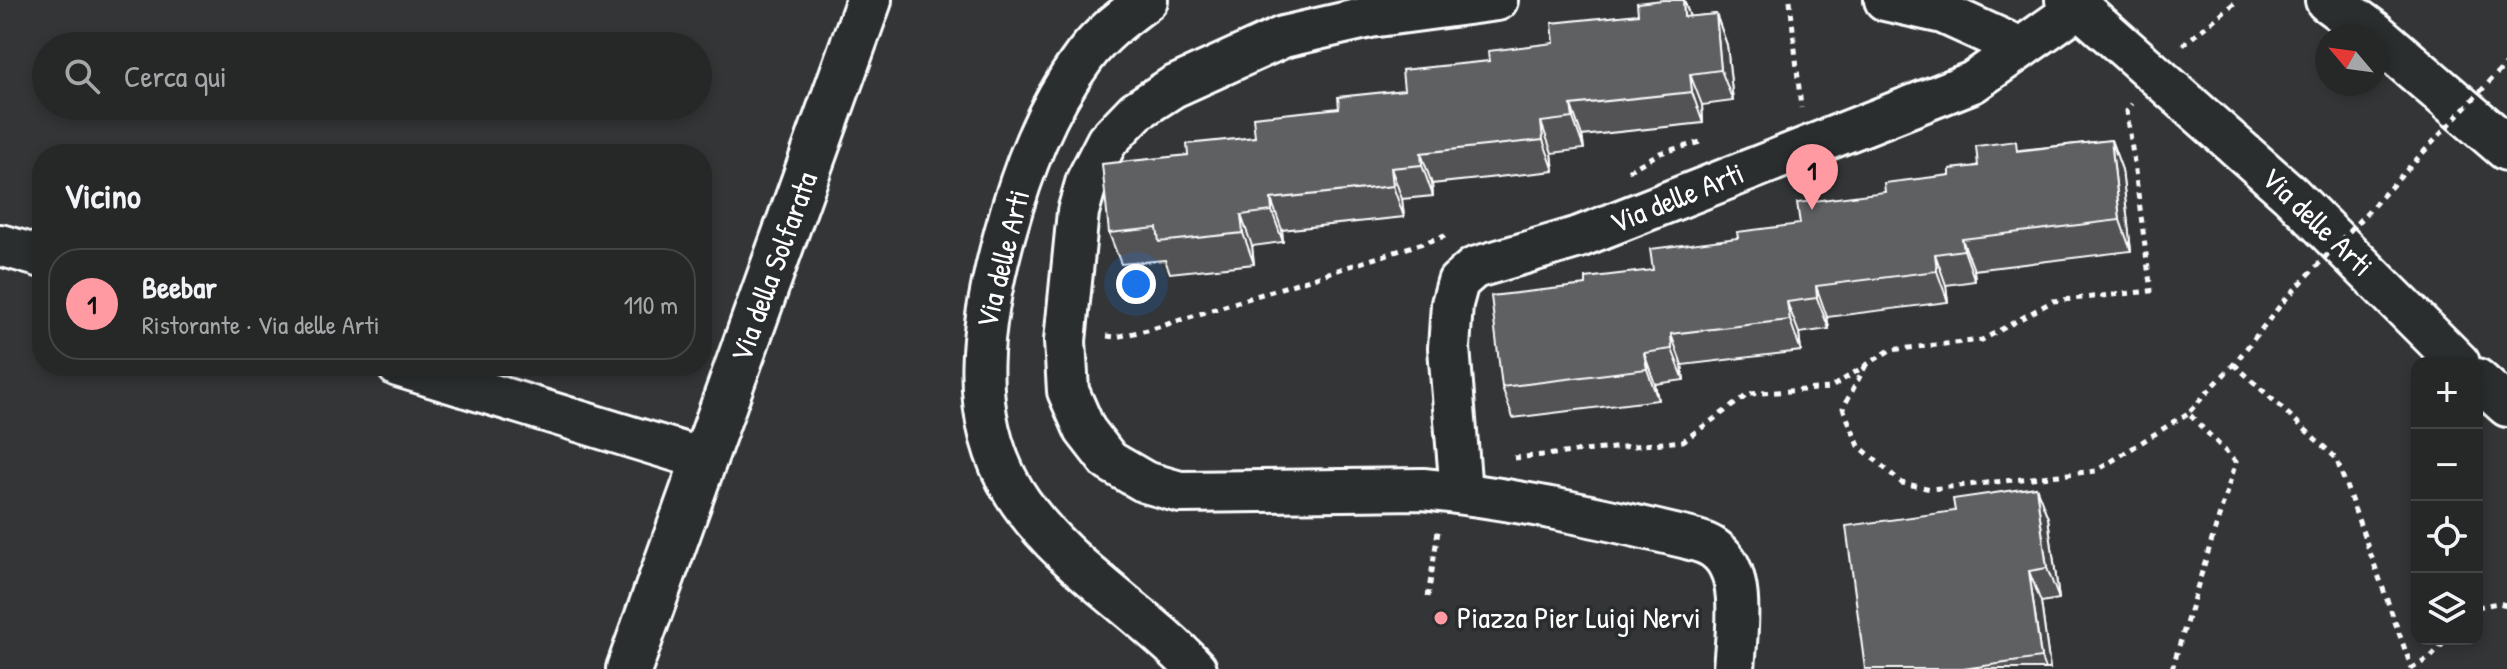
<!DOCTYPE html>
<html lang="it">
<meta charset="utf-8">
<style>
body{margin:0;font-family:"Patrick Hand",sans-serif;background:#323434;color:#f1f3f6}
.controls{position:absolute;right:24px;bottom:24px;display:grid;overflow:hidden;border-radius:16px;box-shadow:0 4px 12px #0003}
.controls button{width:72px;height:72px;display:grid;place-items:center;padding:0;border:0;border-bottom:2px solid #424445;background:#262828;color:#f1f3f6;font:40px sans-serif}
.compass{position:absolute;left:2315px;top:24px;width:72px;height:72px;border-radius:50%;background:#262828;box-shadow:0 4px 12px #0003;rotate:299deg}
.you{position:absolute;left:1136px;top:284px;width:28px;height:28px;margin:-20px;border:6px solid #fff;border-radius:50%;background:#1a73e8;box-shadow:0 0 0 12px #1a73e833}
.badge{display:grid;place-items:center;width:52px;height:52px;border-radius:50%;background:#ff9aa2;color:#111;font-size:26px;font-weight:700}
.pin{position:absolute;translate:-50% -66px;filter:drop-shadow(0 2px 4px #0008)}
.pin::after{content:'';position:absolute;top:42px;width:28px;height:24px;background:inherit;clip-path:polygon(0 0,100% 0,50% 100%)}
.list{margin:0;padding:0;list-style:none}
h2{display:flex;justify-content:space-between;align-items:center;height:104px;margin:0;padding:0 32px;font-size:34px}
h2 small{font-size:26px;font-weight:400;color:#a4a6a8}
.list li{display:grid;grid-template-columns:52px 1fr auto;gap:24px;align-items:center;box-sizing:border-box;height:112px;margin:0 16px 16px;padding:0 16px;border:2px solid #424445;border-radius:32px}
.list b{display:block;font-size:30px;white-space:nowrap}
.list p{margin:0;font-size:26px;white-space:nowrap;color:#a4a6a8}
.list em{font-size:26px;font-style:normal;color:#a4a6a8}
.icon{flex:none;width:44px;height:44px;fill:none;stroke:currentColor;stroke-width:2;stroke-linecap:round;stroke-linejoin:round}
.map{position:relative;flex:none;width:2507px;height:669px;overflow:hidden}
.search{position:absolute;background:#262828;box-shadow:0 4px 12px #0003;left:32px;top:32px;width:680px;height:88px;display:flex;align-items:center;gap:20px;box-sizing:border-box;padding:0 28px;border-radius:44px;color:#a4a6a8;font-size:30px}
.panel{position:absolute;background:#262828;box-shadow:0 4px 12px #0003;left:32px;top:144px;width:680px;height:232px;border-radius:32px}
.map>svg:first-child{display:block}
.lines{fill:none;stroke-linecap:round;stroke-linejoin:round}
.street-casing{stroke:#fff;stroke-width:46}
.secondary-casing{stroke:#fff;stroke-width:50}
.path{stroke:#fff;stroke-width:5;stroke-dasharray:6 6;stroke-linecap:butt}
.street{stroke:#2a2d2e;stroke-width:40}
.secondary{stroke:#2a2d2e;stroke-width:44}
.path-bridge{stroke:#fff;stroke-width:5;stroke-dasharray:6 6;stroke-linecap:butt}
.wall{fill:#525354;stroke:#fff;stroke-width:2}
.shaded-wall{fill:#424445;stroke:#fff;stroke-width:2}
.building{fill:#5f6162;stroke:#fff;stroke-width:2}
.poi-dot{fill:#ff9aa2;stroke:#2a2d2e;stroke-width:3}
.labels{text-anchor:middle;stroke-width:7;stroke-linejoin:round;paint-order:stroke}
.street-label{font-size:30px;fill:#fff;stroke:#2a2d2e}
.poi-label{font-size:30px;fill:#fff;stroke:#2a2d2e;text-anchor:start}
</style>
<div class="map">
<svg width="2507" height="669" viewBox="0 0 2507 669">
<rect width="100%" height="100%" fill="#333536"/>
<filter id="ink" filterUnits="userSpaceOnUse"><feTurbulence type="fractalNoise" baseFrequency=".0125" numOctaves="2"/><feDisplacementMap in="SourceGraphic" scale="16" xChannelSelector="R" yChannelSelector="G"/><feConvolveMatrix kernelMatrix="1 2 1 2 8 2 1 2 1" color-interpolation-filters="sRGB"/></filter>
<g filter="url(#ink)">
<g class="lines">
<defs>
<path id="street" d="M1147,0C1124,17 1101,34 1084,57C1045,109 1022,171 1005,233C982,318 965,412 1014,492C1059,564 1139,608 1196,669
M1497,0L1370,17L1283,37L1173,87L1136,111L1107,141L1087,180L1078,212L1065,341L1068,391L1085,430L1109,461L1145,482L1180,492L1423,489C1513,498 1599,517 1687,538C1697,541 1708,543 1716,550C1747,573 1736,635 1734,669
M1885,0L1943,13L2020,48
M2066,0L2079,7L2290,194L2459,363
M0,245L42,257
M398,366L706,460
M2477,379L2507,406
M1461,492L1449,348L1452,304L1458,282L1474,268L1579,237L1973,82L2079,7"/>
<path id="secondary" d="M2328,0L2373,33L2507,148
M629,669L869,0"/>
</defs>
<use href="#street" class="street-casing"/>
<use href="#secondary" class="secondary-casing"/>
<path class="path" d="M1790,0L1801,108
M2183,45L2238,0
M1628,171L1660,153L1704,141
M1107,336L1116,337L1152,329L1445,236
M2234,364L2336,458L2412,669
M1866,365L1843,408L1859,446L1902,483L1931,489L2096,471L2188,413
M1514,458L1683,441L1749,394L1830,388L1890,350L1982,340L2053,301L2151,291L2127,111L2132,104
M1428,597L1438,531
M2477,607L2498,603L2507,605
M2172,669L2236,462L2188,413L2234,364L2283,302
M2411,669L2431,657L2447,639"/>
<use href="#street" class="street"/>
<use href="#secondary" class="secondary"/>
<path class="path-bridge" d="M2283,302L2507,63"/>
</g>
<path class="wall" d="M1663,0H1684L1690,17L1716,14L1727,45L1733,101L1702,105L1703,123L1582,136L1584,149L1552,153L1554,171L1432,184L1433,196L1402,199L1404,217L1282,230L1283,242L1252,246L1254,264L1170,273L1165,260L1121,264L1109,233L1188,155L1255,137L1339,108L1404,90L1489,61L1554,43L1638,14Z
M2111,140L2122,170L2131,251L1974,270L1975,281L1946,285L1948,302L1827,317L1829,329L1799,333L1801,351L1682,365L1684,380L1655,384L1658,400L1513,418L1502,387L1586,285L1653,270L1738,238L1800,224L1885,192L1950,175L2020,150Z
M2036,487L2048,518L2059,599L2041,602L2050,669H1865L1955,511Z"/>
<path class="shaded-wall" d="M1683,0H1684L1694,29L1684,17Z
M1716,14L1727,45L1733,101L1721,70Z
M1690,74L1702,105L1703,123L1692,92Z
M1571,105L1582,136L1584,149L1573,118Z
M1541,122L1552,153L1554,171L1543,140Z
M2111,140L2122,170L2131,251L2120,220Z
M1421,153L1432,184L1433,196L1422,165Z
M1391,168L1402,199L1404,217L1393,186Z
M1271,199L1282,230L1283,242L1272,211Z
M1241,215L1252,246L1254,264L1243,233Z
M1962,239L1974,270L1975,281L1964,250Z
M1935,254L1946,285L1948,302L1937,271Z
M1816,286L1827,317L1829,329L1817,298Z
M1787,302L1799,333L1801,351L1790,320Z
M1671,334L1682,365L1684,380L1672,349Z
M1644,353L1655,384L1658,400L1647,369Z
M2036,487L2048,518L2059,599L2047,568Z
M2029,571L2041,602L2050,669H2045L2041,658Z"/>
<path class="building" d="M1663,0H1683L1684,17L1716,14L1721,70L1690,74L1692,92L1571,105L1573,118L1541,122L1543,140L1421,153L1422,165L1391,168L1393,186L1271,199L1272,211L1241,215L1243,233L1159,242L1157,228L1109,233L1102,164L1188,155L1187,144L1255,137L1253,117L1339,108L1338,97L1404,90L1402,70L1489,61L1488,51L1554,43L1552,23L1638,14L1637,3Z
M2111,140L2120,220L1962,239L1964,250L1935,254L1937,271L1816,286L1817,298L1787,302L1790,320L1671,334L1672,349L1644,353L1647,369L1502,387L1491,296L1586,285V278L1653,270L1650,249L1738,238L1737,232L1800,224L1797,203L1885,192L1884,183L1950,175V169L1978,166L1976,146L2016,141L2017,151Z
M2036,487L2047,568L2029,571L2041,658L1963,669H1865L1846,526L1955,511L1953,499Z"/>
</g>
<circle class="poi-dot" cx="1441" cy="618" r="8"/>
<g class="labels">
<g class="street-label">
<text transform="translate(1677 198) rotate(-22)" y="10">Via delle Arti</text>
<text transform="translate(2317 222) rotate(44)" y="10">Via delle Arti</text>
<text transform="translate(1003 259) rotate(-76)" y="10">Via delle Arti</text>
<text transform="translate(774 267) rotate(-70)" y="10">Via della Solfarata</text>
</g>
<g class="poi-label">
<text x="1457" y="628">Piazza Pier Luigi Nervi</text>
</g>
</g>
</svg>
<div class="controls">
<button>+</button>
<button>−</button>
<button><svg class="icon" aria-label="locate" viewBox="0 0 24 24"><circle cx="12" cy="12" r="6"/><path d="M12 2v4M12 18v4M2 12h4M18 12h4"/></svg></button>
<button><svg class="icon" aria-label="layers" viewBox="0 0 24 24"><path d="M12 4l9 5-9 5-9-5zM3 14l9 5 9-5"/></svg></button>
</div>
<svg class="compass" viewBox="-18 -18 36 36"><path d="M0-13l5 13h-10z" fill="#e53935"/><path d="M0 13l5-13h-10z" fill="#a4a6a8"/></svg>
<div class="you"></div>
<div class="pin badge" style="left:1812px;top:210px">1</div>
<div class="search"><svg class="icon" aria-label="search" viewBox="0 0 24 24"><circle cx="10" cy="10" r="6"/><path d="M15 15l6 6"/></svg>Cerca qui</div>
<section class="panel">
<h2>Vicino<small></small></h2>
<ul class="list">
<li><span class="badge">1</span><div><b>Beebar</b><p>Ristorante · Via delle Arti</p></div><em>110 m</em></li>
</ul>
</section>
</div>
